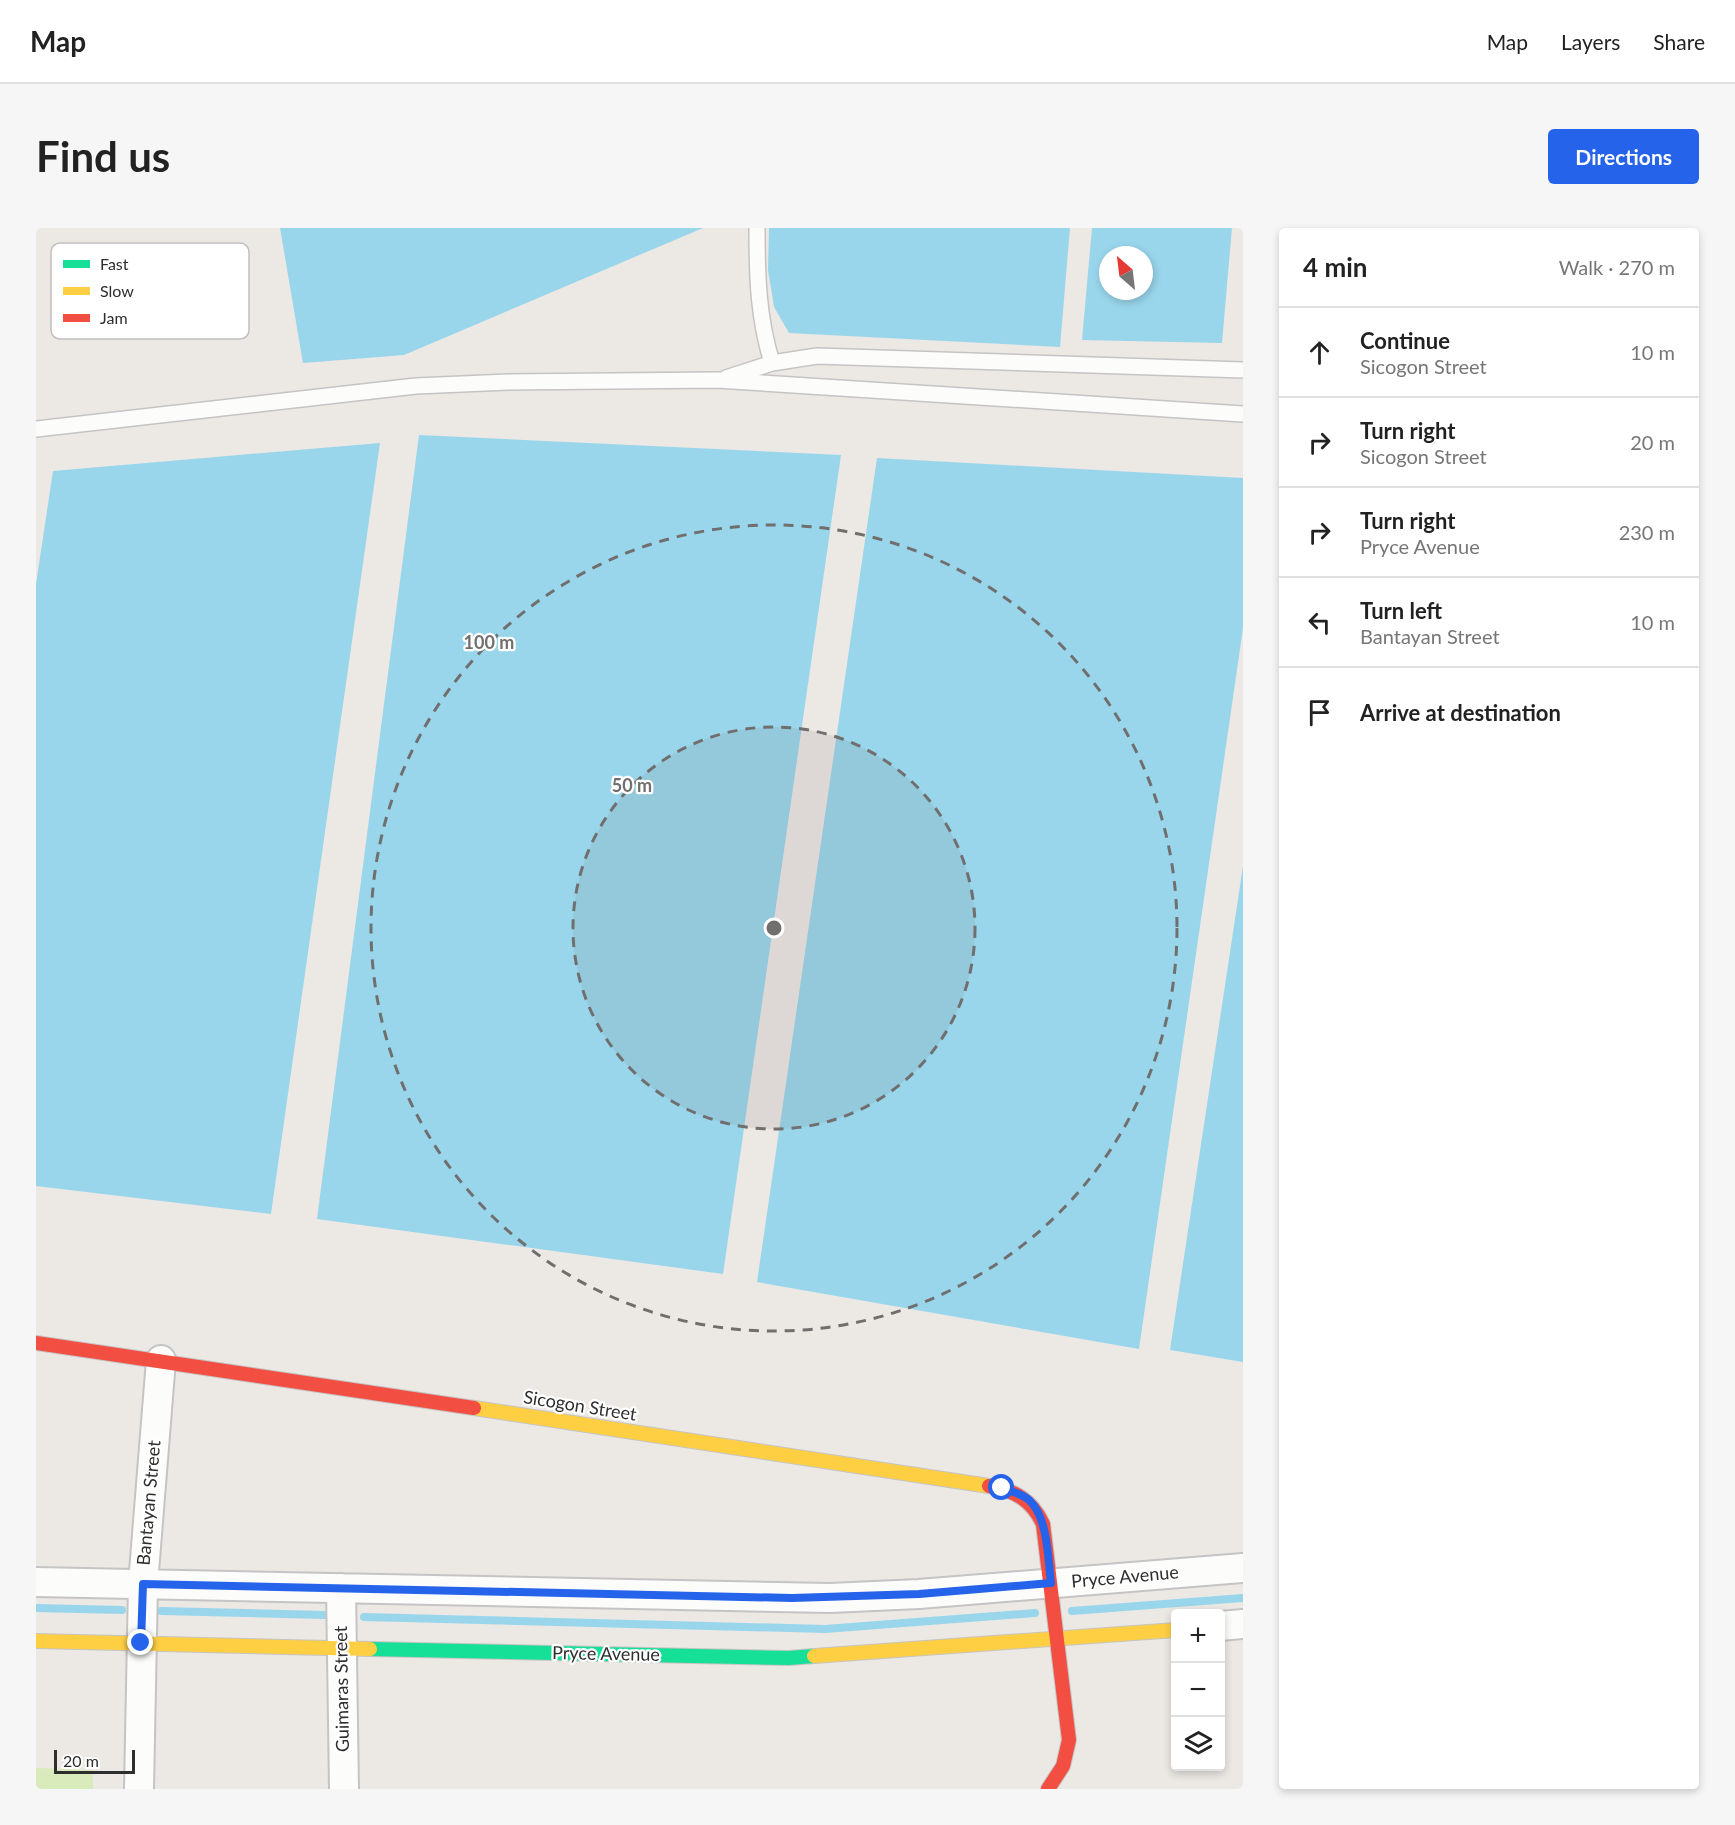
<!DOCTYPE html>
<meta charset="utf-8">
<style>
body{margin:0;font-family:Lato,sans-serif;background:#f6f6f6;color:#222}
.controls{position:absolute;right:18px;bottom:18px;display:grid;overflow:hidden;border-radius:6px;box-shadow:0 3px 9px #0003}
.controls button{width:54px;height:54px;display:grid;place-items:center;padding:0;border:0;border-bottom:2px solid #e0e0e0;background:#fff;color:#222;font:30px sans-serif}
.compass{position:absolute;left:1063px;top:18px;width:54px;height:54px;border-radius:50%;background:#fff;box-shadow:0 3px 9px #0003;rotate:332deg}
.scale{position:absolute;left:18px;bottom:15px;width:81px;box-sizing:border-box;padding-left:6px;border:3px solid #2e2e2e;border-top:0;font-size:16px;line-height:21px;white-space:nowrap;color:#2e2e2e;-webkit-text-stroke:4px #fff;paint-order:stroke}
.stop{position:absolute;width:18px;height:18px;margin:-14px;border:4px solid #2563eb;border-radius:50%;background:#fff}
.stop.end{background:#2563eb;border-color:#fff;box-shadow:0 2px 6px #0008}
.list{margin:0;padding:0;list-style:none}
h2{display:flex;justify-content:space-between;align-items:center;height:78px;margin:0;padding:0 24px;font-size:26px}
h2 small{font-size:20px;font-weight:400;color:#767676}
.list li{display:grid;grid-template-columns:39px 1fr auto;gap:18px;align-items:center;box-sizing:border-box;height:90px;padding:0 24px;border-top:2px solid #e0e0e0}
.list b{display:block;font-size:22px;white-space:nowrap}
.list p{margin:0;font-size:20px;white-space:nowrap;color:#767676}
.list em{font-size:20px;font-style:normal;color:#767676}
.icon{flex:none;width:33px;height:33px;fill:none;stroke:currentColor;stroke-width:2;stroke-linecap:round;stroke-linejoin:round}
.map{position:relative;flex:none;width:1207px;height:1561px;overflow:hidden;border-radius:6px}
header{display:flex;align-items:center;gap:36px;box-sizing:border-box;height:84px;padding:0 30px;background:#fff;border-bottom:2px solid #e0e0e0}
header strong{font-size:28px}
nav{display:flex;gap:33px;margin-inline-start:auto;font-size:21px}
.intro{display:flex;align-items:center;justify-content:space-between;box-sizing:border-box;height:144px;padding:0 36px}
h1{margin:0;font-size:42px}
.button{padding:15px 27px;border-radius:6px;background:#2563eb;color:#fff;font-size:21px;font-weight:700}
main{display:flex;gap:36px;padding:0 36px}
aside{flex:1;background:#fff;border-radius:6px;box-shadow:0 3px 9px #0003}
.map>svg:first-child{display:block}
.pitch{fill:#d9eabb}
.water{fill:#99d6ec;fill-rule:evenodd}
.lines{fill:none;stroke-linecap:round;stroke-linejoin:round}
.stream{stroke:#99d6ec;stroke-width:8}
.lane-casing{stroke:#c5c4c5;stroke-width:18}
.street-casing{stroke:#c5c4c5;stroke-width:32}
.fast-casing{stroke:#c5c4c5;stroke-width:16}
.slow-casing{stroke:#c5c4c5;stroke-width:16}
.jam-casing{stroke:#c5c4c5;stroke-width:16}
.lane{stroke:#fcfcfb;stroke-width:15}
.street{stroke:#fcfcfb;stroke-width:28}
.fast{stroke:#16e098;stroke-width:14}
.slow{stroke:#ffcf43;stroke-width:14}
.jam{stroke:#f24e42;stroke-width:14}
.route{stroke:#2563eb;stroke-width:8}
.ring{fill:none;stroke:#706f6e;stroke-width:3;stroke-dasharray:10 8}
.labels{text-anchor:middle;stroke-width:4.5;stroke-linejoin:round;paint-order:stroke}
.street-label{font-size:18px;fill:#2e2e2e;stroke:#fff}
.key{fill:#fff;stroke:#c0c0c0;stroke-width:1.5}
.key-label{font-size:16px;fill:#2e2e2e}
.centre{fill:#706f6e;stroke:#fff;stroke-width:3}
.ring-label{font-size:18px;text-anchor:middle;font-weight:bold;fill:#706f6e;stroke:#fff;stroke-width:4.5;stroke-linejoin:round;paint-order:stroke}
</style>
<header>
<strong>Map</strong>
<nav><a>Map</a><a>Layers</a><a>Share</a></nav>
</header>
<div class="intro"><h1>Find us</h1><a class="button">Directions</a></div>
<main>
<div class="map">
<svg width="1207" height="1561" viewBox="0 0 1207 1561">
<rect width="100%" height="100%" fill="#ece8e4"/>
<path class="pitch" d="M0,1540L57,1542V1561H0Z"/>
<path class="water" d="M244,0H667L368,127L267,135Z
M733,0H1034L1024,119L753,105L738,79L732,42Z
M1056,0H1196L1186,115L1046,112ZM1072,27H1108V63H1072Z
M383,207L805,227L687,1046L281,991Z
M344,215L235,986L0,958V356L17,243Z
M841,230L1207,250V400L1103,1121L721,1054Z
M1207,638V1134L1134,1122Z"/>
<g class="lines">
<path class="stream" d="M0,1380L86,1382
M125,1383L289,1387
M1036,1383L1207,1370
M328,1389L789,1401L999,1385"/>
<defs>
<path id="lane" d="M721,0C721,48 722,89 736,135
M690,150L736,135L781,128L1207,142
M0,201L380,158L472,154L681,152L1207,186"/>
<path id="street" d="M0,1354L794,1370L883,1366L1207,1340
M305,1360L308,1561
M1184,1398L1207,1396
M103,1561L107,1356L125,1132"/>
<path id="fast" d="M334,1421L753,1430L778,1428"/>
<path id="slow" d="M438,1180L953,1258
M0,1413L334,1421
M778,1428L1140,1402"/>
<path id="jam" d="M0,1115L438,1180
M953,1258C978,1262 996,1272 1007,1296L1033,1512L1027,1538L1012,1561"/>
</defs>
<use href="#lane" class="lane-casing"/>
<use href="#street" class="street-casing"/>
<use href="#fast" class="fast-casing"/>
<use href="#slow" class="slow-casing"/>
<use href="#jam" class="jam-casing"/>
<use href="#lane" class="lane"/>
<use href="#street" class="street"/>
<use href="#fast" class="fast"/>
<use href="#slow" class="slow"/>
<use href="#jam" class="jam"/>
</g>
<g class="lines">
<path class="route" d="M105,1415L107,1356L756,1370L883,1366L1015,1355C1012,1331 1012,1289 993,1272C986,1266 975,1263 966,1260"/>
</g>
<circle cx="738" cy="700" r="201" fill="#706f6e" fill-opacity=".12"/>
<g class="ring">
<circle cx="738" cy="700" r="201"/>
<circle cx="738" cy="700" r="403"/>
</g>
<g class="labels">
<g class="street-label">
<text transform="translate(544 1178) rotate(9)" y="6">Sicogon Street</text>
<text transform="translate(113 1275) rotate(-85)" y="6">Bantayan Street</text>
<text transform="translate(1089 1349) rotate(-5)" y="6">Pryce Avenue</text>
<text transform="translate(570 1426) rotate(1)" y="6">Pryce Avenue</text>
<text transform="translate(306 1461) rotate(-91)" y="6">Guimaras Street</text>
</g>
</g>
<rect x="15" y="15" width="198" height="96" rx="9" class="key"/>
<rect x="27" y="32" width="27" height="8" fill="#16e098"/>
<rect x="27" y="59" width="27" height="8" fill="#ffcf43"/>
<rect x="27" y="86" width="27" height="8" fill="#f24e42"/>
<g class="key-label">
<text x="64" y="42">Fast</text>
<text x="64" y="69">Slow</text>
<text x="64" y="96">Jam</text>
</g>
<circle cx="738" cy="700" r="9" class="centre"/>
<g class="ring-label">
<text x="453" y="421">100 m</text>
<text x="596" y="564">50 m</text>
</g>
</svg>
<div class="controls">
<button>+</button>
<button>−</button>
<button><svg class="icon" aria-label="layers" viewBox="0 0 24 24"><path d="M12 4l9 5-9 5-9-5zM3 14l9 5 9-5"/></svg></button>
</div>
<svg class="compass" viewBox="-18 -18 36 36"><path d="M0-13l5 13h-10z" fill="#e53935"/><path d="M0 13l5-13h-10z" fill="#767676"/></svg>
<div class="scale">20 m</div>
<div class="stop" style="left:966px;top:1260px"></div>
<div class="stop end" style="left:105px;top:1415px"></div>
</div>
<aside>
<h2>4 min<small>Walk · 270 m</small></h2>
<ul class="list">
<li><svg class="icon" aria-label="ahead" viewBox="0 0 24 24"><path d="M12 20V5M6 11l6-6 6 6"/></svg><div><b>Continue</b><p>Sicogon Street</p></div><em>10 m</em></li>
<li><svg class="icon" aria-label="right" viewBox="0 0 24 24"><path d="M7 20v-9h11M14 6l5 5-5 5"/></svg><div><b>Turn right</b><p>Sicogon Street</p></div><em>20 m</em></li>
<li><svg class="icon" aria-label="right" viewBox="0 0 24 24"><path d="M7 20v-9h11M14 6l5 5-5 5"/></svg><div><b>Turn right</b><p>Pryce Avenue</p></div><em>230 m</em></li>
<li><svg class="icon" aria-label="left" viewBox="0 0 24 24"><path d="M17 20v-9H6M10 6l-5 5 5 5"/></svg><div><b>Turn left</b><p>Bantayan Street</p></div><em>10 m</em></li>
<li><svg class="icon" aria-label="arrive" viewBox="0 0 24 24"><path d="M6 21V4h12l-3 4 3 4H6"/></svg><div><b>Arrive at destination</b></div></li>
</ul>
</aside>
</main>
